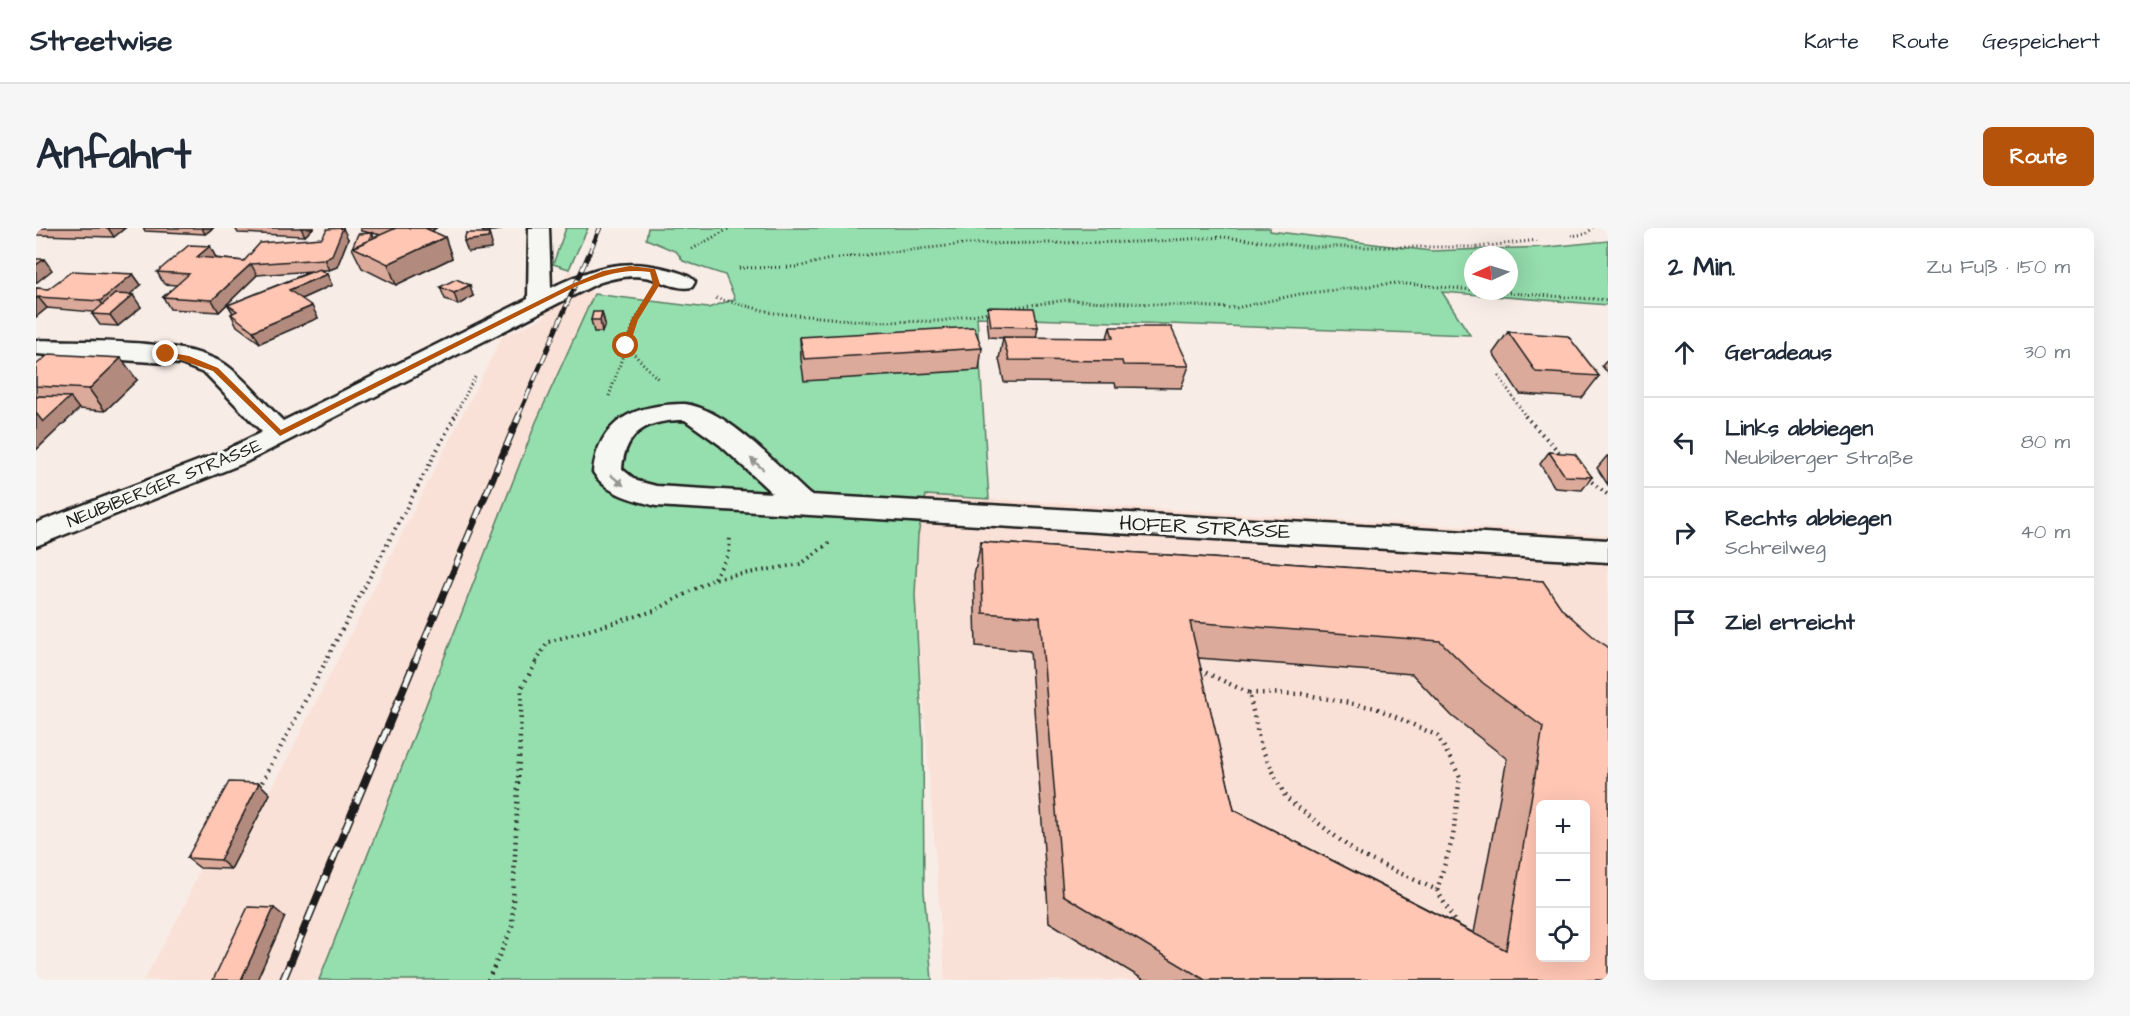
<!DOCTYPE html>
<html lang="de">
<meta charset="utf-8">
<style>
body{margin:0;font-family:"Architects Daughter",sans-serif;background:#f6f6f7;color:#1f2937}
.controls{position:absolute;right:18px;bottom:18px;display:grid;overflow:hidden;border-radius:9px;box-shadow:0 6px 24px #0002}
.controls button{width:54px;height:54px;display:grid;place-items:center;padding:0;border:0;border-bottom:2px solid #e0e1e3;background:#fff;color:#1f2937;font:30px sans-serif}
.compass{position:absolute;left:1428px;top:18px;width:54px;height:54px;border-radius:50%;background:#fff;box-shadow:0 6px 24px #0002;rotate:266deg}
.stop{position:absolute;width:18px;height:18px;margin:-14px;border:4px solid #b45309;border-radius:50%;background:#fff}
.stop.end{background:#b45309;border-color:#fff;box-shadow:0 2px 6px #0008}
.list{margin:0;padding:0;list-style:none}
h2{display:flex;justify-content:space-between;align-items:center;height:78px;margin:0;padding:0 24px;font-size:26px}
h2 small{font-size:20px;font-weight:400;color:#747a83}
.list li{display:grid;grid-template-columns:39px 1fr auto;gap:18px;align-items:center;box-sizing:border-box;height:90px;padding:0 24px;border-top:2px solid #e0e1e3}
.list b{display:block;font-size:22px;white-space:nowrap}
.list p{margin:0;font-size:20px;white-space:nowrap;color:#747a83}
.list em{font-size:20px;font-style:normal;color:#747a83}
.icon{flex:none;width:33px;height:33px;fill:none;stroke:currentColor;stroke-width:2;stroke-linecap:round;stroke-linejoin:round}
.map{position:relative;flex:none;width:1572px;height:752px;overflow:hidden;border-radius:9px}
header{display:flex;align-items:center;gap:36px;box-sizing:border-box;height:84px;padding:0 30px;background:#fff;border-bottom:2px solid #e0e1e3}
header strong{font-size:28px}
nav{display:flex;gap:33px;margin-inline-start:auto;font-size:21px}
.intro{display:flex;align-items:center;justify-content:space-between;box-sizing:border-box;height:144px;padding:0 36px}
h1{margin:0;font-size:42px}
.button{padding:15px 27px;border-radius:9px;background:#b45309;color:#fff;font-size:21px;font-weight:700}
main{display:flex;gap:36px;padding:0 36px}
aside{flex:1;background:#fff;border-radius:9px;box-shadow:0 6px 24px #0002}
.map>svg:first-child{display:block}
.built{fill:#fae1d7;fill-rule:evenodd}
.green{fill:#95dead;stroke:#587d64;stroke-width:1.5;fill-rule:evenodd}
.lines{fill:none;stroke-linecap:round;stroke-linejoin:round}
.street-casing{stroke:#1c1c1c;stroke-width:5}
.path-far2{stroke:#1c1c1c;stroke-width:3;stroke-dasharray:1 3;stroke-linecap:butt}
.path-far1{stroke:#1c1c1c;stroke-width:4;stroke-dasharray:1.5 4.5;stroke-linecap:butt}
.path{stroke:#1c1c1c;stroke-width:4.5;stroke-dasharray:1.5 5;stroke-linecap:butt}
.street{fill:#f6f6f2;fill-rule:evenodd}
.rail-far2-casing{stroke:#1c1c1c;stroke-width:4.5}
.rail-far1-casing{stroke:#1c1c1c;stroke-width:7}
.rail-casing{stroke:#1c1c1c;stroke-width:8}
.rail-far2{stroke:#f6f6f2;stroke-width:3;stroke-dasharray:10;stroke-linecap:butt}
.rail-far1{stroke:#f6f6f2;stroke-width:4.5;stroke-dasharray:13;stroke-linecap:butt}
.rail{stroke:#f6f6f2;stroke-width:5;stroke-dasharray:16;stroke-linecap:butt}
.wall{fill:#dbaa9b;stroke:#1c1c1c;stroke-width:1.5;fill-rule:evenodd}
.shaded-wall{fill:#b28b7e;stroke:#1c1c1c;stroke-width:1.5}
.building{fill:#ffc6b4;stroke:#1c1c1c;stroke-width:1.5;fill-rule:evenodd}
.oneway{fill:#949492}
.route{fill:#b45309}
.labels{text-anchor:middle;stroke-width:6;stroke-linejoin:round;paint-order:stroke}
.far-street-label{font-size:18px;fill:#1c1c1c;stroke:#f6f6f2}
.street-label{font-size:21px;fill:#1c1c1c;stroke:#f6f6f2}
</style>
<header>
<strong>Streetwise</strong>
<nav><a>Karte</a><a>Route</a><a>Gespeichert</a></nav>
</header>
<div class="intro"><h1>Anfahrt</h1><a class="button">Route</a></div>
<main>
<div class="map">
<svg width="1572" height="752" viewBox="0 0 1572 752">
<rect width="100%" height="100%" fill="#f8ece6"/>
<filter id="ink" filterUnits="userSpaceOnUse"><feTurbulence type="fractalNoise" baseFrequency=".0167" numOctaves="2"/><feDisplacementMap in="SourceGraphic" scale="12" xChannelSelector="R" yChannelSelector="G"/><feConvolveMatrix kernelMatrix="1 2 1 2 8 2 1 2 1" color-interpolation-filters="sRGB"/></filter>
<g filter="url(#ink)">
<path class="built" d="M533,41L558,66L500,194L283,752H108L149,677L164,640L195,641L466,109L507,90Z
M890,267L1572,307V752H909L879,367L882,307ZM1504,576H1550V730H1504Z"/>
<path class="green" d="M530,0H552L533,41L517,36Z
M612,0H1234V3L1395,23L1512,19L1572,13V77L1406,64L1434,107L941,89L953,271L890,267L882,307L879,367L887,515L888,663L896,752H283L500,194L558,66L672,80L699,71L689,47L647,33L641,24L610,11ZM1437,27H1473V63H1437Z"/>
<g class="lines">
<defs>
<path id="street" d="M493,0H513L515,60C557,39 589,29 635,42C644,45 654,47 659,54L656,59C641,62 628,54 614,50C596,46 580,49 562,55L208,235L0,318V295L188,223L226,204L170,146L145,136L0,126V112C51,114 143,110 187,135C205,146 231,178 247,193L492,71Z
M649,176C693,182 742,239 774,267L1572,312V334L620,278C596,271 571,267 557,244C563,191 600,176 649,176ZM649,192L684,217L736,265L620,258L601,253L586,241C589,202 613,192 649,192Z"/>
</defs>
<use href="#street" class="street-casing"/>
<path class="path-far2" d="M1535,8L1550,6L1557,0
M656,21L694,0
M703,40L761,39L794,31L929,16L1102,14L1188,9L1274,19H1443L1502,12
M1445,63L1572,72
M680,70L738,85L837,94L905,93L957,83
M973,80L1031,72L1200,80L1264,66L1360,55L1437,62
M590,118L623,152
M1463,148L1490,189
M573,168L599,92L610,75
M418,189L440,147"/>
<path class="path-far1" d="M1489,188L1526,227
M1551,250L1572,267
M678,350L693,326L694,308
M289,434L419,188
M500,434L512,414L618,383L677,351L765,336L793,315"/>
<path class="path" d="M1164,442L1213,465L1225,519L1250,570L1322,626L1401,662L1423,701
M1213,465L1266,466L1340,480L1402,508L1424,549L1417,609L1401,662
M223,560L290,433
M452,752L476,700L486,459L501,433"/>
<use href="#street" class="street"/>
<defs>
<path id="rail-far2" d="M482,189L564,0"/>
<path id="rail-far1" d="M379,434L483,188"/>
<path id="rail" d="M247,752L379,433"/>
</defs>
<use href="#rail-far2" class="rail-far2-casing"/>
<use href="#rail-far1" class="rail-far1-casing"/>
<use href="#rail" class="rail-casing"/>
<use href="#rail-far2" class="rail-far2"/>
<use href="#rail-far1" class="rail-far1"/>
<use href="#rail" class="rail"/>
</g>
<path class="wall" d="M0,0H89L78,9L0,7Z
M107,0H177L169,6L109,3Z
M199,0H277L269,8L202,5Z
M324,0H400L395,3L409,9L416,30L360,57L326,40L316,20L334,5L325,3ZM336,5L345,7L338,10Z
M312,11L301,39L293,42H286L296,57L265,71L282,90L224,115L201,98L195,86L197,85L192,77L276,43L221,47L183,84L134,81L127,69L141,57L128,56L121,44L174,18L180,30H179L208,33Z
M97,46L105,57L93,67L105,79L82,98L64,97L56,86L58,84L11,80L0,89V60L12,61Z
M404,59L437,68L422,77L409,71Z
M952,79L1002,99L1000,110H1071L1074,99L1153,138L1145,160L1080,159L1079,155L968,154L963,131L967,110L953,109L951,90Z
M566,84L569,96L566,104H558L555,92Z
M1472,104L1563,148L1546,170L1484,166L1457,125Z
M764,109L946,120L943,142L768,153L765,131Z
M1572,131V145L1566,138Z
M0,137L101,152L69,183L43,181L0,222Z
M1513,224L1556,249L1546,262L1519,260L1504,236Z
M1571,228H1572V257L1561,240Z
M945,314L1507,353L1572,752H1108L1013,694L994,423L940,418L938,348ZM1162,430L1376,446L1416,488L1471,531L1438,705L1198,582Z
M234,566L195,641L164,640L151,630Z"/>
<path class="shaded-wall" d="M72,0H89L78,9Z
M166,0H177L169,6Z
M265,0H277L269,8Z
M307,0L312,11L301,39L293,42L288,31Z
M376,0H400L381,14Z
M445,0H465V2L447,4Z
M336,5L340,16L330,19Z
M453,5L456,16L455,21L432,24L428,13Z
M409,9L416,30L360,57L352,36Z
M174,18L180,30L168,40L161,29Z
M8,31L16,42L0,55V37Z
M215,36L221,47L183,84L176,72Z
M97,46L105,57L72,85L64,73Z
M291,46L296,57L258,74L253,62Z
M434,57L437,68L422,77L418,65Z
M97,67L105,79L82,98L74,87Z
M2,69L11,80L0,89V71Z
M276,78L282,90L224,115L217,103Z
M566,84L569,96L566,104L564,92Z
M85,130L101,152L69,183L53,161Z
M34,169L43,181L0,222V185Z
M223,555L234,566L195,641L184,632Z
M238,680L249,689L221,752H205Z"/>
<path class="building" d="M307,0L296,27L288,31L215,36L176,72L127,69L153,46L121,44L153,17L174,18L161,29L208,33L224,15L286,10L291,1Z
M360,0H389L409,9L352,36L317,19Z
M336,5L332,13L316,20L322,6Z
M430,5H453L452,10L428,13Z
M0,31H8L0,37Z
M283,41L291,46L253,62L276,78L217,103L195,86L201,83L192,77Z
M36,43L97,46L64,73L2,69L0,71V60L12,61Z
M420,51L434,57L418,65L404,59Z
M79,66L97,67L74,87L56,86Z
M952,79L998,80L1002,99L955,98Z
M557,84H566L564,92H555Z
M938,99L946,120L768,131L764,109Z
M1074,99H1135L1153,138L1087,137L1086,133L973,132L967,109L1077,110Z
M1472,104L1532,108L1563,148L1500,144Z
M13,126L85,130L53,161L0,158V137Z
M3,168L34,169L7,194L0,185V170Z
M1513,224L1539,226L1556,249L1529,248Z
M945,314L1507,353L1526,381L1560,411L1572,419V752H1169L1027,667L1004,389L947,385ZM1154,394L1404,413L1447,455L1507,499L1470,722L1198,582ZM1504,576H1550V729H1504Z
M193,554L223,555L184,632L151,630Z
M212,679L238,680L205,752H177Z"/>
<defs><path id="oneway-solid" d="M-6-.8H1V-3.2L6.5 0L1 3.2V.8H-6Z" transform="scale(1.5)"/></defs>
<g class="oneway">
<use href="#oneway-solid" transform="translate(721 236) rotate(-139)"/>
<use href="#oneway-solid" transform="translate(581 252) rotate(39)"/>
</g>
</g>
<path class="route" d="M594,38L619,41L624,56L602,92L593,119L586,118L595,92L617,56L614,44C586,40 566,48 541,58L244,208L177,143L127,126L130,124L153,128L182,140L245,202L536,56L567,43Z"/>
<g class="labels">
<g class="far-street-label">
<text transform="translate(128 255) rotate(-22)" y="6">NEUBIBERGER STRASSE</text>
</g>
<g class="street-label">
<text transform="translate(1169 299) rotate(3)" y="7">HOFER STRASSE</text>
</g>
</g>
</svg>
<div class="controls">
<button>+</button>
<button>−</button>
<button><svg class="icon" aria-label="locate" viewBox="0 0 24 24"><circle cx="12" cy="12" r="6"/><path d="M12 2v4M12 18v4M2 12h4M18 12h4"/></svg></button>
</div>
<svg class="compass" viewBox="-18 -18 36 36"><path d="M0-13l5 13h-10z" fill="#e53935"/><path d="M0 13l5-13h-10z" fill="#747a83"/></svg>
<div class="stop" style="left:590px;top:118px"></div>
<div class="stop end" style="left:130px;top:126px"></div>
</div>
<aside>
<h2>2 Min.<small>Zu Fuß · 150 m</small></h2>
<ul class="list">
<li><svg class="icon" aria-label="ahead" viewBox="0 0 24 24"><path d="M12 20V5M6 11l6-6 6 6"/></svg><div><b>Geradeaus</b></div><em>30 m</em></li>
<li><svg class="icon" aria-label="left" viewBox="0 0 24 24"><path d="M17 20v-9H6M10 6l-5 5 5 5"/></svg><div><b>Links abbiegen</b><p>Neubiberger Straße</p></div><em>80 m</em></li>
<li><svg class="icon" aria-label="right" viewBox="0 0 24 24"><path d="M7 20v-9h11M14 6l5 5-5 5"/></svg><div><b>Rechts abbiegen</b><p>Schreilweg</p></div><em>40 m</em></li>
<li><svg class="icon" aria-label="arrive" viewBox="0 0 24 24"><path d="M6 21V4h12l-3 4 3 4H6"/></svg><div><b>Ziel erreicht</b></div></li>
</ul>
</aside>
</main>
